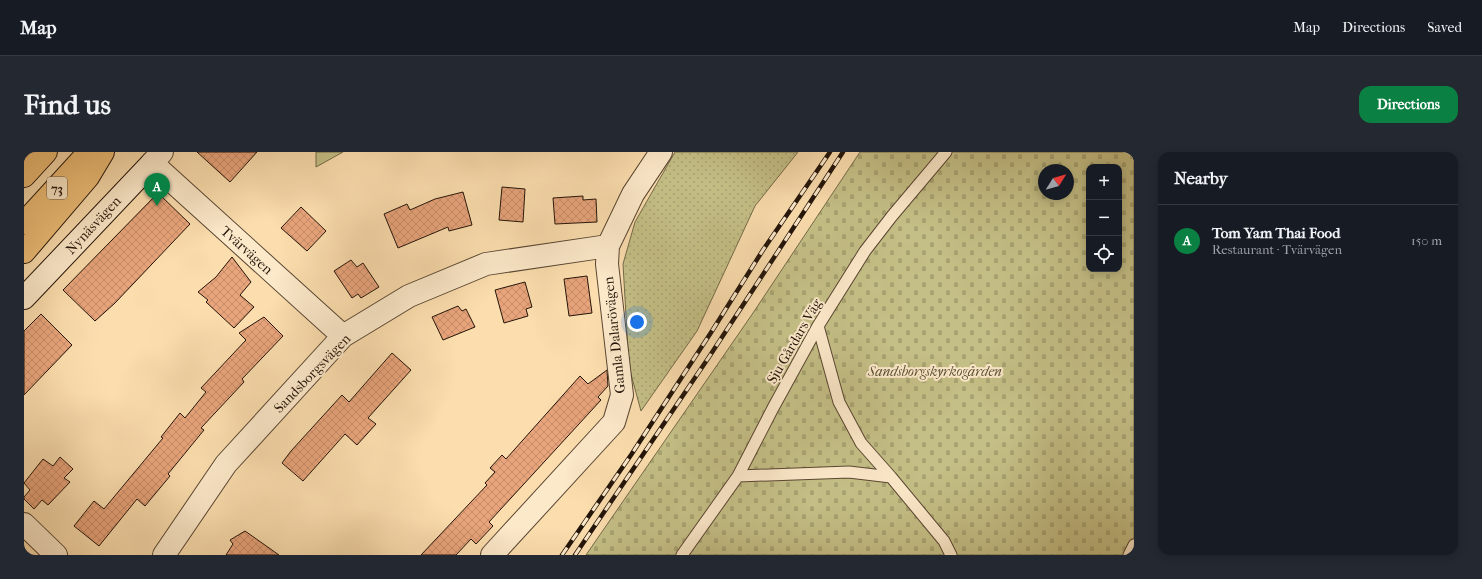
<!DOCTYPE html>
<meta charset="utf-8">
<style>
body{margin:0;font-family:"IM FELL French Canon",serif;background:#242831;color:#f1f3f6}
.controls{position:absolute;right:12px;top:12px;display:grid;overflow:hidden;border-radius:8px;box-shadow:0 2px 10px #0003}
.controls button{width:36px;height:36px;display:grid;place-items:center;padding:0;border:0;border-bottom:1px solid #363941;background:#171b24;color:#f1f3f6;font:20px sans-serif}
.compass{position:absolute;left:1014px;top:12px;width:36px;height:36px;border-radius:50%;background:#171b24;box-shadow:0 2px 10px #0003;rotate:53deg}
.you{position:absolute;left:613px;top:170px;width:14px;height:14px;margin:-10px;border:3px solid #fff;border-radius:50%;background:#1a73e8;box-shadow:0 0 0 6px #1a73e833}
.badge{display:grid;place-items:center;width:26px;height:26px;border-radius:50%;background:#0b8043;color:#fff;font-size:13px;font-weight:700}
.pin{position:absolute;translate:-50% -33px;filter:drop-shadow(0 1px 2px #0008)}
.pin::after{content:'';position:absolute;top:21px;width:14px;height:12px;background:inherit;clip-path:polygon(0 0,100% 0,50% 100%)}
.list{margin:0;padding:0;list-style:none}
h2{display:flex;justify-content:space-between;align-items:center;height:52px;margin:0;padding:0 16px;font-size:17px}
h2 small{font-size:13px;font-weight:400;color:#9ea1a6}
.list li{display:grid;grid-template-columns:26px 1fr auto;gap:12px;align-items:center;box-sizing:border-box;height:72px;padding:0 16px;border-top:1px solid #363941}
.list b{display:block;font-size:15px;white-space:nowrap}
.list p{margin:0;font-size:13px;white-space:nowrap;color:#9ea1a6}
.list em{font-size:13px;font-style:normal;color:#9ea1a6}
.icon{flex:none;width:22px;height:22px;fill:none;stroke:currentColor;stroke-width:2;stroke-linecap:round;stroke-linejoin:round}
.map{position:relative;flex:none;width:1110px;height:403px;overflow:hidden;border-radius:12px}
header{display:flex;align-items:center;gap:24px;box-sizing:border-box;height:56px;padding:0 20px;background:#171b24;border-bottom:1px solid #363941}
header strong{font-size:19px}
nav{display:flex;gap:22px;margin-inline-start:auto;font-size:14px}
.intro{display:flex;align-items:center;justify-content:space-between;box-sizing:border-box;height:96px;padding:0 24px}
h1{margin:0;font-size:28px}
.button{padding:10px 18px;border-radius:12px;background:#0b8043;color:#fff;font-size:14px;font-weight:700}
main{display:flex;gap:24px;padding:0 24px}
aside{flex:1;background:#171b24;border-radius:12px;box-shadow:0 2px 10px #0003}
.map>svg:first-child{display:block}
.grass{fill:url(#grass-dots);stroke:#746a48}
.cemetery{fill:url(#cemetery-stones);stroke:#746a48;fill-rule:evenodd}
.park{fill:#c4bf86;stroke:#746a48}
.building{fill:url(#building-cross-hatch);stroke:#231409}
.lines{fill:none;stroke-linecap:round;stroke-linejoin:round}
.lane-casing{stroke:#594632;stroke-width:13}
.street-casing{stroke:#594632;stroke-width:24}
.secondary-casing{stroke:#231409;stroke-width:24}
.highway-casing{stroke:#231409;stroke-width:24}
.lane{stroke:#fce9ca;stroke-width:11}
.street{stroke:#fce9ca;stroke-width:22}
.secondary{stroke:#fce9ca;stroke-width:22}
.highway{stroke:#eebe77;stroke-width:22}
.rail-casing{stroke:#231409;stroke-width:4.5}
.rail{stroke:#fce9ca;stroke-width:3;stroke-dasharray:9;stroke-linecap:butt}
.labels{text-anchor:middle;stroke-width:4;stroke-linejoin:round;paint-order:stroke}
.shield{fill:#fce9ca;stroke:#645443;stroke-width:1}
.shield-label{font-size:13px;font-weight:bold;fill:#231409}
.street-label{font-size:14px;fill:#231409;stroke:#fce9ca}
.park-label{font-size:14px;font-style:italic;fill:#5b5035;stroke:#fce9ca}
</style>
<header>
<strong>Map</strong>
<nav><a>Map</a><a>Directions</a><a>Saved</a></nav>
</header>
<div class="intro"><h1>Find us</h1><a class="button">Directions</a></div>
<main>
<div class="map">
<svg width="1110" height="403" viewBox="0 0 1110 403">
<defs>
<pattern id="grass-dots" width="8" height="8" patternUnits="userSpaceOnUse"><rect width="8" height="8" fill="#c4bf86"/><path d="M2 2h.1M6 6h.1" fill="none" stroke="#a8a372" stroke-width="1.8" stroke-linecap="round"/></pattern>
<pattern id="cemetery-stones" width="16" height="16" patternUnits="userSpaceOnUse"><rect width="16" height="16" fill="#c4bf86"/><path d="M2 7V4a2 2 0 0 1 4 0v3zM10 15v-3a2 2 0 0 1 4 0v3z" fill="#a8a372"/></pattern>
<pattern id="building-cross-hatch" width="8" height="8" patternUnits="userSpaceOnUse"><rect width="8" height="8" fill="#e8a47b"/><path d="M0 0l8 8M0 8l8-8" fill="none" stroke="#c78c69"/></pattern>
</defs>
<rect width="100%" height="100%" fill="#fbddae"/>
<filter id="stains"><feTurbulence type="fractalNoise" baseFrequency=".005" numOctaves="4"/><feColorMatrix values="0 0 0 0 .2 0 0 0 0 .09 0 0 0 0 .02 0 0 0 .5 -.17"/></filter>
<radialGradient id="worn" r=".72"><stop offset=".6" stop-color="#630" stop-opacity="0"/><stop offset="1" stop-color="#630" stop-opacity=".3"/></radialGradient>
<path class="grass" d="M651,0H774L731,54L673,179L617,259L605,215L599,112L611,70Z"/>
<path class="cemetery" d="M836,0H1110V403H562L729,161ZM1065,15H1095V117H1065ZM1020,18H1044V42H1020Z"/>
<path class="park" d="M292,0H319L292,15Z"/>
<path class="building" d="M173,0H233L206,30Z
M478,35L501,37L499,70L475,68Z
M439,40L448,73L425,79L424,75L374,96L360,62L383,52L386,58L411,47Z
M134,41L166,72L91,151L71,169L39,138Z
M559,44V48L572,47L573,70L531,72L529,46Z
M277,55L302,79L283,99L257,76Z
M208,105L227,130L216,143L230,155L210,176L182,150L184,148L174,140L192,125Z
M327,108L333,115L339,111L355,135L337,146L334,142L328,146L310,119Z
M563,124L568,161L545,164L540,127Z
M501,130L508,155L502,157L504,164L480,171L471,138Z
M434,154L438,159L442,157L451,175L419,188L408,165Z
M17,162L48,193L0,243V179Z
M240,165L259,184L218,227L220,230L177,276L180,278L144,322L146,324L121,354L113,347L75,394L50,374L70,349L80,357L139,286L137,285L156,261L161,266L182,240L177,236L222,188L215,181Z
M368,201L387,218L344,266L352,272L333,293L321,282L279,329L258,311L267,299L318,243L325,250Z
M583,218L584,234L574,245L577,248L465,370L469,374L452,392L447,387L432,403H397L463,333L461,331L471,320L466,316L478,303L482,307L556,224L564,232Z
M36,305L49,317L40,326L46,330L24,353L18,348L10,357L0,347V345L6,338L0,331L19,307L29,314Z
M221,379L255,403H202L209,392L206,388Z"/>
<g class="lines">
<defs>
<path id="lane" d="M794,174L815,250L837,291L867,325
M714,324L825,320L867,325L920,389L927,403
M658,403L714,324L749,256L794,174L841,99L868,64L922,0
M1105,403L1110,393"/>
<path id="street" d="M138,0L128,11L319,184
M0,372L32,403
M140,403L202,312L319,184L385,144L462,112L584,94
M468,403L590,270L598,243L583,112L584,94L609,42L637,0"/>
<path id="secondary" d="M0,146L128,11"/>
<path id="highway" d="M0,24L22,0
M0,71L65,0
M0,100L64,25L79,0"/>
</defs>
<use href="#lane" class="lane-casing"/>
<use href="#street" class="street-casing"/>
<use href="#secondary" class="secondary-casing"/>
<use href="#highway" class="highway-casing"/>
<use href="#lane" class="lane"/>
<use href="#street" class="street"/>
<use href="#secondary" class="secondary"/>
<use href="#highway" class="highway"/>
<defs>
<path id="rail" d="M538,403L607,303L688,179L739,98L806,0
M551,403L685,205L819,0"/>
</defs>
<use href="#rail" class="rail-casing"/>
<use href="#rail" class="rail"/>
</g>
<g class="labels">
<rect class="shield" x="23" y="25" width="20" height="22" rx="3"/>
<g class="shield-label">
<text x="33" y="41">73</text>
</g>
<g class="street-label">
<text transform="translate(69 73) rotate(-47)" y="5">Nynäsvägen</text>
<text transform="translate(223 98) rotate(42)" y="5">Tvärvägen</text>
<text transform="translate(590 183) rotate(-96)" y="5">Gamla Dalarövägen</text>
<text transform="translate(770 189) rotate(-60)" y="5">Sju Gårdars Väg</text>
<text transform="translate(288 221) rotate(-46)" y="5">Sandsborgsvägen</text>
</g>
<g class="park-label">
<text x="911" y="224">Sandsborgskyrkogården</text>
</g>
</g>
<rect width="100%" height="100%" filter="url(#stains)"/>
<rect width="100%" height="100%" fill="url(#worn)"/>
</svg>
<div class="controls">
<button>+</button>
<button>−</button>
<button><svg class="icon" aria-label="locate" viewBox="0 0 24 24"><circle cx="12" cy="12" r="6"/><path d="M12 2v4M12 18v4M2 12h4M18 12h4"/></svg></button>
</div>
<svg class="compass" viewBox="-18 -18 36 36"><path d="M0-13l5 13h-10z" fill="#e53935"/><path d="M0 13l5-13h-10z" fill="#9ea1a6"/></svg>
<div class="you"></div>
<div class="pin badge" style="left:133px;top:54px">A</div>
</div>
<aside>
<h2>Nearby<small></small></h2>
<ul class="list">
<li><span class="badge">A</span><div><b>Tom Yam Thai Food</b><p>Restaurant · Tvärvägen</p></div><em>150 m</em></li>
</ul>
</aside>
</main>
